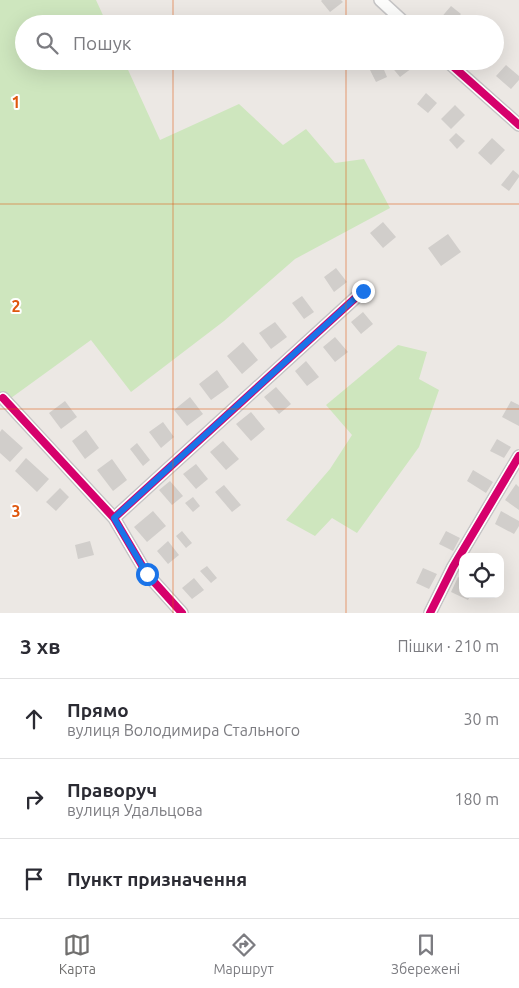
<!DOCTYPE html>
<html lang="uk">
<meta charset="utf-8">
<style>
body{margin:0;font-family:Ubuntu,sans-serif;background:#f2f2f3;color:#2b2b33}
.controls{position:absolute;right:15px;bottom:15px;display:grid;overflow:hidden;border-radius:10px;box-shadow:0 5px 20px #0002}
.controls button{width:45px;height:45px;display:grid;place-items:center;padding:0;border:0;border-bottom:1px solid #e1e1e2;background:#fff;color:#2b2b33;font:25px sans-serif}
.stop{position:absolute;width:15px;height:15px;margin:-11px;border:4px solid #1a73e8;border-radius:50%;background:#fff}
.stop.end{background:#1a73e8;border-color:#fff;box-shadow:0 1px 5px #0008}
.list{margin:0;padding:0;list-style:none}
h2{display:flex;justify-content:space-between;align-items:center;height:65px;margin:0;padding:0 20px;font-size:21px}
h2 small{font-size:16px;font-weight:400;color:#7c7c81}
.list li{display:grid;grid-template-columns:32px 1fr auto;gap:15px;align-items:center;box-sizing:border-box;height:80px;padding:0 20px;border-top:1px solid #e1e1e2}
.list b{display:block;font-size:19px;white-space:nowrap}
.list p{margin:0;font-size:16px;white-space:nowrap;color:#7c7c81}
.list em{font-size:16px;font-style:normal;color:#7c7c81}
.icon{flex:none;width:28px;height:28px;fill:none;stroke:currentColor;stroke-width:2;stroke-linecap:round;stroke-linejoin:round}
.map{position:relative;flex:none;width:519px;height:613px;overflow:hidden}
.search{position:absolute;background:#fff;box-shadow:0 5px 20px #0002;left:15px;right:15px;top:15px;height:55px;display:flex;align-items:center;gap:12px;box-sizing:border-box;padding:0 18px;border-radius:28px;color:#7c7c81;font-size:19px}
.sheet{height:305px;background:#fff}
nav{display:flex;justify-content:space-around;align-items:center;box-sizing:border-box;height:70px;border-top:1px solid #e1e1e2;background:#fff;font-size:14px;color:#7c7c81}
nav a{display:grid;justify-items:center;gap:2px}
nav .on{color:#706f6e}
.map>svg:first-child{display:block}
.green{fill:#cee6be}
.building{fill:#d1cecb}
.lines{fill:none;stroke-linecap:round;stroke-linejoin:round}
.street-casing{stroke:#c5c4c5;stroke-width:14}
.street{stroke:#fcfcfb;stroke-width:11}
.cycleway-casing{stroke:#fff;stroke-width:11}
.cycleway{stroke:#d6006c;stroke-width:8}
.route{stroke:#1a73e8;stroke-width:6}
.grid{fill:none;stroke:#df570e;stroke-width:1;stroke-opacity:0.55}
.grid-label{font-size:16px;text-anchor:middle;font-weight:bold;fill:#df570e;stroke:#fff;stroke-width:4;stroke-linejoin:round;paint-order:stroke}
</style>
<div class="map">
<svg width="519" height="613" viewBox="0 0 519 613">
<rect width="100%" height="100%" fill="#ece8e4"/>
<path class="green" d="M0,0H96L107,24H24V61H124L160,140L239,104L283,145L306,129L335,163L364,159L390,208L295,259L224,321L131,392L91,340L0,406Z
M398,345L427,352L419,379L439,390L419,447L357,533L332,518L315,536L286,520L330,469L352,435L326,405Z"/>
<path class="building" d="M322,0H341L343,2L330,12L321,1Z
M451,6L461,14L452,24H443L439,20Z
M378,16L382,24H369L368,22Z
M341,18L344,24H327Z
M395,61H413L416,65L400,77L390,65Z
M382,65L387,77L376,82L370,70Z
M506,65L519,76V80L511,89L496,76Z
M426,93L437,103L428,113L417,104Z
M455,105L465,115L451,129L441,119Z
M456,133L465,141L457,149L449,140Z
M492,138L505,150L491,165L478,153Z
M513,170L519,175V177L509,191L501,185Z
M383,222L396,237L383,248L370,233Z
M448,234L461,252L441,266L428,248Z
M336,268L347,282L334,292L324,277Z
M302,296L314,312L304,319L292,303Z
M363,312L373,324L361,334L351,322Z
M275,322L287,337L271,349L259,333Z
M335,337L348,352L335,362L323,347Z
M243,342L258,360L242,374L227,356Z
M306,361L319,377L307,386L295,371Z
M217,370L229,387L211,400L199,384Z
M276,387L291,404L279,414L264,397Z
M190,397L203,414L187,426L174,410Z
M65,401L77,417L61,429L49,413Z
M511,401L519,405V426L502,417Z
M251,412L265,429L251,441L236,424Z
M163,422L174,437L161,448L149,432Z
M2,429L23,448L10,462L0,453V432Z
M86,430L99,448L85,459L72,441Z
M497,439L511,447L504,458L490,451Z
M223,441L239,459L226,470L210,452Z
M137,443L150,460L143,466L130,449Z
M26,458L49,479L37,492L15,471Z
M112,459L127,480L113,491L97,470Z
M196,464L208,479L196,489L183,474Z
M473,470L493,482L486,493L467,481Z
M170,481L183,496L172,505L159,490Z
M516,484L519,487V510L505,500Z
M224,485L241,505L232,512L215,492Z
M60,488L69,497L56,511L46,502Z
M193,497L200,506L193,512L185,503Z
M153,511L166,526L147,542L134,527Z
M501,511L519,521V526L514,534L495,524Z
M182,531L192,543L186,548L176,536Z
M446,531L460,538L453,551L439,544Z
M90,541L94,555L78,559L75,545Z
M168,541L179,555L168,564L157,551Z
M207,566L217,578L211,583L200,571Z
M423,568L437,574L429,589L416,583Z
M458,577L463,580V594H471L468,600L451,592Z
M194,578L204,590L192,599L182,588Z"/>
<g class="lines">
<defs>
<path id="street" d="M380,0L406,24
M447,61L519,125
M3,398L114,518L147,574L182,613
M114,518L363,291
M430,613L453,567L519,456"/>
</defs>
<use href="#street" class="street-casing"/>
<use href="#street" class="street"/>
<defs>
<path id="cycleway" d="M447,61L519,125
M3,398L114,518L147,574L182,613
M114,518L363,291
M430,613L453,567L519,456"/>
</defs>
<use href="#cycleway" class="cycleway-casing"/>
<use href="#cycleway" class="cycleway"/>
</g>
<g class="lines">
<path class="route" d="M147,574L114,518L363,291"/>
</g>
<path class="grid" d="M173,0V24M346,0V24M173,61V613M346,61V613M0,204H519M0,409H519"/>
<g class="grid-label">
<text x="16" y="108">1</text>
<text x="16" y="312">2</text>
<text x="16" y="517">3</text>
</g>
</svg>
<div class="controls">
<button><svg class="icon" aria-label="locate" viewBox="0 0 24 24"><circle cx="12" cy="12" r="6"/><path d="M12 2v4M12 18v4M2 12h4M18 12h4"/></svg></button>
</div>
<div class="stop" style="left:147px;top:574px"></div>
<div class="stop end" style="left:363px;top:291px"></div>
<div class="search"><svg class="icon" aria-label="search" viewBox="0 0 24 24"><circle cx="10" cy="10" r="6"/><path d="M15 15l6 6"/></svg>Пошук</div>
</div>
<section class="sheet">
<h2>3 хв<small>Пішки · 210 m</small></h2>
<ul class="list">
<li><svg class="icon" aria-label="ahead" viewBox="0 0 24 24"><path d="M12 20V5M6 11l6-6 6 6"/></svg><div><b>Прямо</b><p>вулиця Володимира Стального</p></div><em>30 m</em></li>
<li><svg class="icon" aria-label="right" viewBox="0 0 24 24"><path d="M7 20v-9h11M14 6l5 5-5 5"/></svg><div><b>Праворуч</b><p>вулиця Удальцова</p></div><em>180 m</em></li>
<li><svg class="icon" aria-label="arrive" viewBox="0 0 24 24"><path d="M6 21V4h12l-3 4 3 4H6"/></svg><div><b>Пункт призначення</b></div></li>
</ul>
</section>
<nav>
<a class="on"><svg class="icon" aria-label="map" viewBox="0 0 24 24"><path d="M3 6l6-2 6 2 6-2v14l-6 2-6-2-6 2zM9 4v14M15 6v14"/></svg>Карта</a>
<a><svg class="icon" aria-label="directions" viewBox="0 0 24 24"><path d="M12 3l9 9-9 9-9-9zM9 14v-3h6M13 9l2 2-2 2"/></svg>Маршрут</a>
<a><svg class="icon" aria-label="saved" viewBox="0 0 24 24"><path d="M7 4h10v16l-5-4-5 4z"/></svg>Збережені</a>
</nav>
